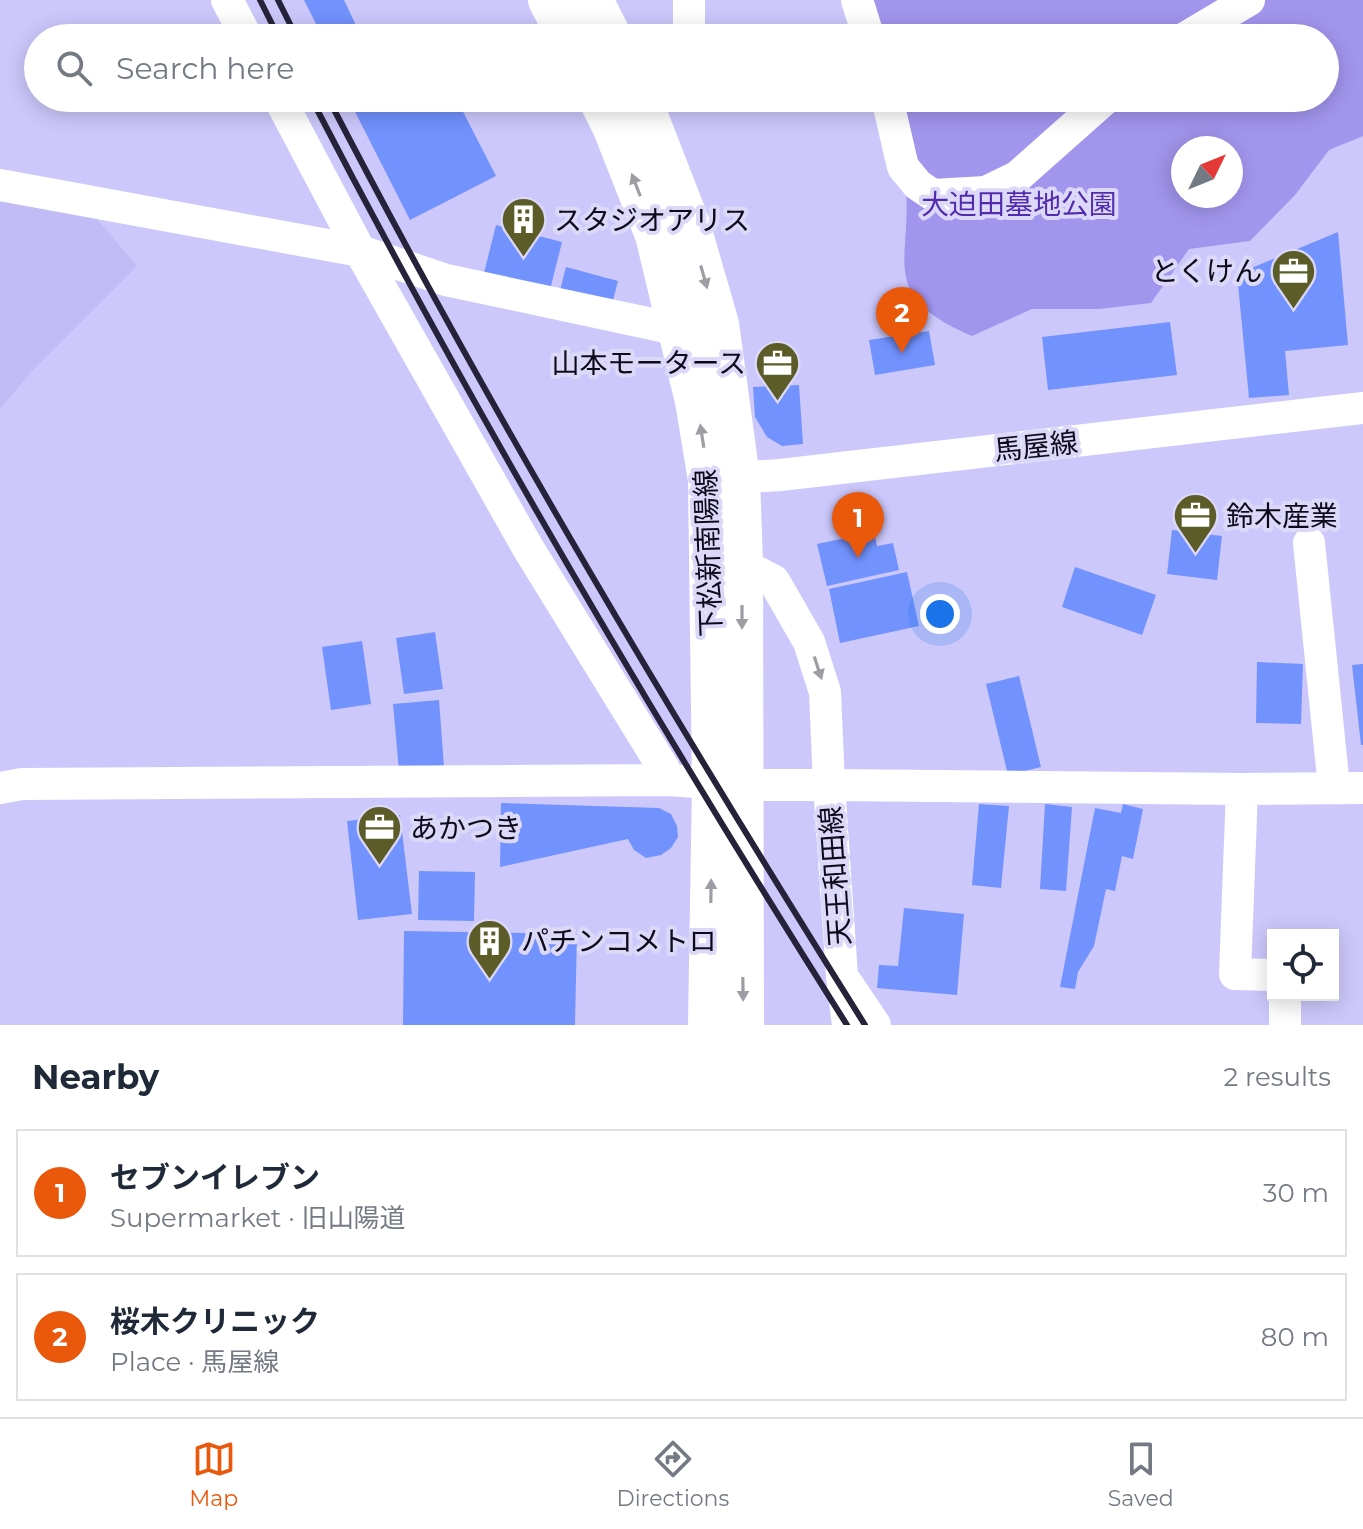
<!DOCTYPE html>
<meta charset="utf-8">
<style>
body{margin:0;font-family:Montserrat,"Noto Sans JP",sans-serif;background:#f6f6f7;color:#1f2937}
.controls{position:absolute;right:24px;bottom:24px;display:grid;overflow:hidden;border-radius:0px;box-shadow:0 4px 20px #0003}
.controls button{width:72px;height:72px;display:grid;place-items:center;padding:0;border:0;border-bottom:2px solid #e0e1e3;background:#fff;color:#1f2937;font:40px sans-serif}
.compass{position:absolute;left:1171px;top:136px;width:72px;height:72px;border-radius:50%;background:#fff;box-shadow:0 4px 20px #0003;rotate:47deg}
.you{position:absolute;left:940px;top:614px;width:28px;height:28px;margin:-20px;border:6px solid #fff;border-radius:50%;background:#1a73e8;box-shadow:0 0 0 12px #1a73e833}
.badge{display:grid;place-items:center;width:52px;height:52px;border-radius:50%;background:#ea580c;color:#fff;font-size:26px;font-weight:700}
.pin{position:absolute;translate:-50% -66px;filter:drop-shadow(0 2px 4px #0008)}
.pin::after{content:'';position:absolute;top:42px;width:28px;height:24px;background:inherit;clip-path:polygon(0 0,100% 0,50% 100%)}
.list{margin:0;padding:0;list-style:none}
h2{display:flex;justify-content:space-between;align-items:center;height:104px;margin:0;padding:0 32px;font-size:34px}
h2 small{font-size:26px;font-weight:400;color:#747a83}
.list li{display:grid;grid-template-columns:52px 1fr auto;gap:24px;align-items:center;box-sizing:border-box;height:128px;margin:0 16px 16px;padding:0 16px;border:2px solid #e0e1e3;border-radius:0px}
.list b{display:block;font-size:30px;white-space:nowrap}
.list p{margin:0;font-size:26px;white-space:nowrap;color:#747a83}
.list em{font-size:26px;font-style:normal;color:#747a83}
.icon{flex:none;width:44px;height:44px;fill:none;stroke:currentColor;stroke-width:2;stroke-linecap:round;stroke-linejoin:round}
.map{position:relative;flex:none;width:1363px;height:1025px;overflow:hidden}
.search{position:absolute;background:#fff;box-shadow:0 4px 20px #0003;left:24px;right:24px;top:24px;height:88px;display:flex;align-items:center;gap:20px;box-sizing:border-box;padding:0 28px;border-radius:44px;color:#747a83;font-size:30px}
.sheet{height:392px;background:#fff}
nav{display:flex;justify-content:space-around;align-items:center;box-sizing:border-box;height:112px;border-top:2px solid #e0e1e3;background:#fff;font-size:22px;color:#747a83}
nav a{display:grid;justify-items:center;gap:4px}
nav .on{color:#ea580c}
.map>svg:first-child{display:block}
.built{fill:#c1bbf6}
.green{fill:#a295ee;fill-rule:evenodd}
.building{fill:#7292fe}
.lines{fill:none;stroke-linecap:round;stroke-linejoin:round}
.minor{stroke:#fff;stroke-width:32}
.major{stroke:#fff;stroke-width:42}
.rail{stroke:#262239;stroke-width:6}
.oneway{fill:#9e9da4}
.labels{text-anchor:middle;stroke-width:8;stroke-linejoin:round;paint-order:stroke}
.park-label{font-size:28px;fill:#532baf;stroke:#dbd8f8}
.poi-label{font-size:28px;fill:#0c091b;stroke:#dbd8f8;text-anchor:start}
.street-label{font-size:28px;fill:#0c091b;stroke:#dbd8f8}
</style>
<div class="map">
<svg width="1363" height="1025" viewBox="0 0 1363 1025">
<rect width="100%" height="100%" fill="#cdc8fc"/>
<path class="built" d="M0,200L85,205L137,266L32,371L0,409Z"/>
<path class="green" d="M856,0H1363V136L1329,150L1295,195L1250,241L1189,249L1151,303L1099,309H1032L972,336C873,293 915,261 905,177C902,151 892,124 886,98H1325V38H868ZM1183,148H1231V196H1183Z"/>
<path class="building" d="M304,0H344L362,38H323Z
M348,98H456L496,176L410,220Z
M496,225L562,242L549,294L483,277Z
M1338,232L1348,345L1285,351L1289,395L1249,398L1237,274Z
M566,267L618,281L611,308L559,294Z
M1170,322L1177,375L1048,390L1042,337Z
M929,331L935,365L875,375L869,340Z
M799,385L803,444L782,446L767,437L755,417L753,387Z
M1172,530L1222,536L1217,580L1167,574Z
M874,532L877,546L893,543L899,570L827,586L817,544Z
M1075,567L1156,595L1142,635L1062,607Z
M907,572L919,626L840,643L829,589Z
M435,632L443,689L404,694L396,638Z
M362,641L371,704L331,710L322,647Z
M1257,662L1303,664L1301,724L1256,723Z
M1363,664V745H1361L1352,665Z
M1019,676L1041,767L1008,775L986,684Z
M439,700L444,767L399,771L393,704Z
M501,803L659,808L671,814L677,826L678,837L671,848L661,855L646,858L634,850L628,839L500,867Z
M979,804L1009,806L1001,888L972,885Z
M1045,804L1072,807L1066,891L1040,889Z
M1123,804L1143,809L1133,859L1122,856L1115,891L1106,889L1094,946L1078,972L1075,989L1060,987L1095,808L1121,813Z
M400,815L412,914L358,920L347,821Z
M419,871L475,872L474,921L418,920Z
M904,908L964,914L957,995L877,988L879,965L898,966Z
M404,931L577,934L575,1025H403Z"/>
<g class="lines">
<path class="minor" d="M227,0L247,38
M857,0L869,38
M689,38V0
M1185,38L1249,0
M279,98L360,251L528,548L664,769L667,780
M887,98L903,167L918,185L933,195L986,192L1017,177L1106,98
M0,185L360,251L446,280L680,330
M718,479L780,475L1363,408
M1309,543L1334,787
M742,564L774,581L809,642L825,692L829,785L1242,789L1363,788
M0,788L22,784L667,780L741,785H829L842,976L848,1025
M1242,789L1235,974L1273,975
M846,982L875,1025
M1285,1025V995"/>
<path class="major" d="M549,0L569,38
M592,0L611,38
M599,98L613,126L656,235L696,401L709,480L713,783L709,1025
M640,98L689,224L718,324L739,478L742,564L743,1025"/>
<path class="rail" d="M260,0L279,38
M278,0L297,38
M311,98C475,415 656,723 847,1025
M328,98C492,415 675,722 865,1025"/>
</g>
<defs><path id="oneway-solid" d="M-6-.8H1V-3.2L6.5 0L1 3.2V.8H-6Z" transform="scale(2)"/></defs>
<g class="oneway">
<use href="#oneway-solid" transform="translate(636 185) rotate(-111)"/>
<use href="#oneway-solid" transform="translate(704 277) rotate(74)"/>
<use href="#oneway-solid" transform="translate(702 436) rotate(-99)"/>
<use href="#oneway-solid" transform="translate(742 617) rotate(90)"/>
<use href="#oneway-solid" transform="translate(818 668) rotate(72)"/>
<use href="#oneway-solid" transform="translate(711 891) rotate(-89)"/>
<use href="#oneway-solid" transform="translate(743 989) rotate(89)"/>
</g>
<defs>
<symbol id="building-pin" viewBox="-11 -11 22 30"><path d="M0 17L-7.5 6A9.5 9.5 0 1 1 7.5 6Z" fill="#5c5c29" stroke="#dbd8f8"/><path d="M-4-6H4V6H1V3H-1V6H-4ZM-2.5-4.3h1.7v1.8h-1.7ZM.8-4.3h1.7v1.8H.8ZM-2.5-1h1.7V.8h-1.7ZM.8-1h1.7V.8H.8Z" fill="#fff"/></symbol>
<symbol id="office-pin" viewBox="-11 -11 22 30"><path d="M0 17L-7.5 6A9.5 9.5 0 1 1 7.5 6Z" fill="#5c5c29" stroke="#dbd8f8"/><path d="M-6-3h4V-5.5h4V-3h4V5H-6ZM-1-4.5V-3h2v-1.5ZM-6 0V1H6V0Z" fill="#fff"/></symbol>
</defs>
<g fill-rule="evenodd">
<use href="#building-pin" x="498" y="194" width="51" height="69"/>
<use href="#office-pin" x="1268" y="246" width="51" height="69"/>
<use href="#office-pin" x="752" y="338" width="51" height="69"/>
<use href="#office-pin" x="1170" y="490" width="51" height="69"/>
<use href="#office-pin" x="354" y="802" width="51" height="69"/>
<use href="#building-pin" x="464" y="916" width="51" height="69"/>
</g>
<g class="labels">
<g class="park-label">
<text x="1019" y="214">大迫田墓地公園</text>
</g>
<g class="poi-label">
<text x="554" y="230">スタジオアリス</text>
<text x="1262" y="281" text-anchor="end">とくけん</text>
<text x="746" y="373" text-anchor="end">山本モータース</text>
<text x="1226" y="526">鈴木産業</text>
<text x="410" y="838">あかつき</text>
<text x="521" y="951">パチンコメトロ</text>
</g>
<g class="street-label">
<text transform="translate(1036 446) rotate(-6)" y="10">馬屋線</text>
<text transform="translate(708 553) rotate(-92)" y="10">下松新南陽線</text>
<text transform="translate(835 876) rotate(-94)" y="10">天王和田線</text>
</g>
</g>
</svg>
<div class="controls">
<button><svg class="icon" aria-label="locate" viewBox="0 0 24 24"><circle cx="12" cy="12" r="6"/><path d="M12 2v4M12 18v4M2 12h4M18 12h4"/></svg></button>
</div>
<svg class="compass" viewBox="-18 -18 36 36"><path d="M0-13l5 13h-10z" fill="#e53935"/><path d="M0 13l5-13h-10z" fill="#747a83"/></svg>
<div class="you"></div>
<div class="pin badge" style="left:858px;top:558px">1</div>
<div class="pin badge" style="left:902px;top:353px">2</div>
<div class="search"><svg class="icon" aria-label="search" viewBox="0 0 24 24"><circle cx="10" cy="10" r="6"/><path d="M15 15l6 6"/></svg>Search here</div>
</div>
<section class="sheet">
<h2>Nearby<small>2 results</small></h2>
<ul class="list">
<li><span class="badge">1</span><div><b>セブンイレブン</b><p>Supermarket · 旧山陽道</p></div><em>30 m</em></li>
<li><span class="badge">2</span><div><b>桜木クリニック</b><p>Place · 馬屋線</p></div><em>80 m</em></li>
</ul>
</section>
<nav>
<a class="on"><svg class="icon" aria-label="map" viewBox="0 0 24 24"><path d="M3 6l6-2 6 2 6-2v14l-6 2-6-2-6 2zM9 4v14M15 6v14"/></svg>Map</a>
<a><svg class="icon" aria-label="directions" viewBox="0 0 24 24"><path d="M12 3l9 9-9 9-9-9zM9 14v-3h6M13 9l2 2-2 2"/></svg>Directions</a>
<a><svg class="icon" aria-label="saved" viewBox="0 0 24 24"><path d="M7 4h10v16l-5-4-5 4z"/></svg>Saved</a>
</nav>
